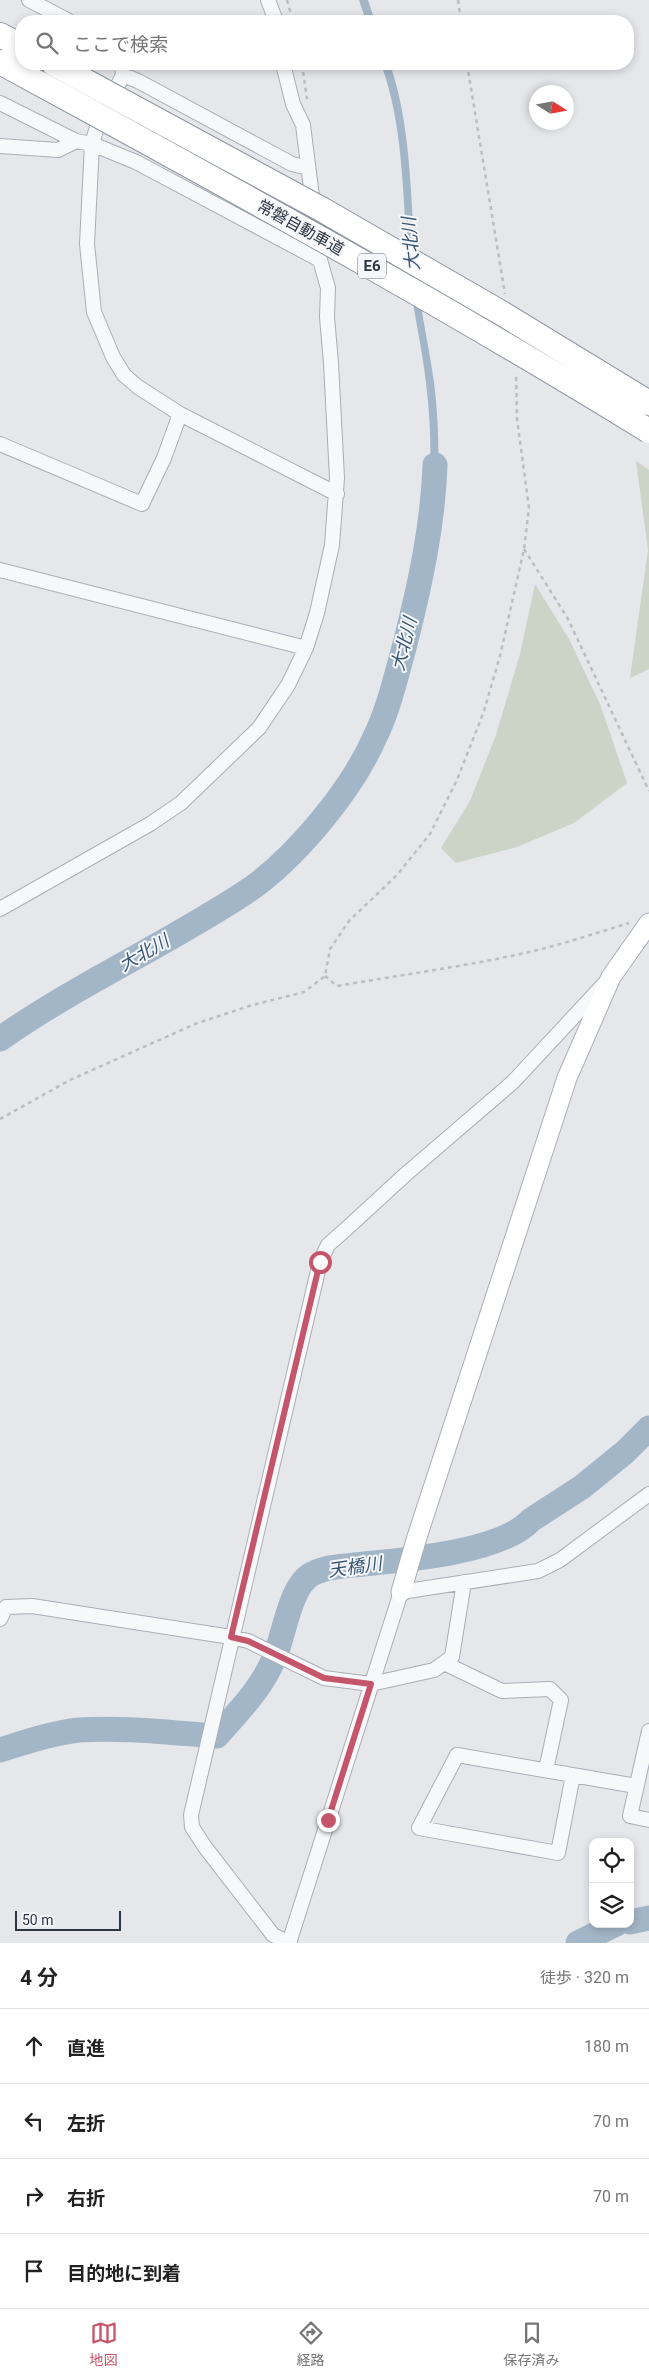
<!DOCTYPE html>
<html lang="ja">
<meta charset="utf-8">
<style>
body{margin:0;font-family:Roboto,"Noto Sans JP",sans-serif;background:#f6f6f6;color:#222}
.controls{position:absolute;right:15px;bottom:15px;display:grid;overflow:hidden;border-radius:10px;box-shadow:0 2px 8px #0003}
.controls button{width:45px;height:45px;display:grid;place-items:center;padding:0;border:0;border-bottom:1px solid #e0e0e0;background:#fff;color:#222;font:25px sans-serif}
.compass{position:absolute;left:529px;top:85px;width:45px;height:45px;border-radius:50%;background:#fff;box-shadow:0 2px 8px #0003;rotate:101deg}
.scale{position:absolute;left:15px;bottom:12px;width:106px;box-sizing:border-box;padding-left:5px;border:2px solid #2d3643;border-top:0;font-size:14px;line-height:18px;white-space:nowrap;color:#2d3643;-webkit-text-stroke:4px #f4f6f9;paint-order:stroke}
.stop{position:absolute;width:15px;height:15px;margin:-11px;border:4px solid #c5556a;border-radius:50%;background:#fff}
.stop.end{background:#c5556a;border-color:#fff;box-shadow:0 1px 5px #0008}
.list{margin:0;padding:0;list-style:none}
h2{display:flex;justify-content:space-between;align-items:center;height:65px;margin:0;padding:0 20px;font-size:21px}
h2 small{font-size:16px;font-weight:400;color:#767676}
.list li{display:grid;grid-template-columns:32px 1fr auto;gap:15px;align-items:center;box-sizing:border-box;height:75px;padding:0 20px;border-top:1px solid #e0e0e0}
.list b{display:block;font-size:19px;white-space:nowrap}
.list em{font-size:16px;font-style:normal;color:#767676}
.icon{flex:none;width:28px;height:28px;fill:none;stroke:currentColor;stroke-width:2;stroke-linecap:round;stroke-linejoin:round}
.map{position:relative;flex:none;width:649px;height:1943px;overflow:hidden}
.search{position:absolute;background:#fff;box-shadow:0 2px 8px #0003;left:15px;right:15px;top:15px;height:55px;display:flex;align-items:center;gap:12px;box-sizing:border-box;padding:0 18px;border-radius:20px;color:#767676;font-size:19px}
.sheet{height:365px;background:#fff}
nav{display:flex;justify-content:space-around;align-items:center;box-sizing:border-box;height:70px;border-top:1px solid #e0e0e0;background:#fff;font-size:14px;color:#767676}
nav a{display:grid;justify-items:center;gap:2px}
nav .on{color:#c5556a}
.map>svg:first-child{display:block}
.green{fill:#cbd4c6}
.water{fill:#a3b6c8}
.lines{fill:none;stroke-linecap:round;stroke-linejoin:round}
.river{stroke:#a3b6c8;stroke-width:25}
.street-casing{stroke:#aaaeb5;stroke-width:16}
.secondary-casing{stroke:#aaaeb5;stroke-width:21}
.highway-casing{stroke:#8d96a1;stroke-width:26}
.path{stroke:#babec3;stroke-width:2.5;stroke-dasharray:4 4;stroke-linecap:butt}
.street{stroke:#f7f8fa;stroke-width:14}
.secondary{stroke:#fff;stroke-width:19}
.highway{stroke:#fff;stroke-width:24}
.highway-bridge-casing{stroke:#8d96a1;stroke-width:26;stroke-linecap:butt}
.highway-bridge{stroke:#fff;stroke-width:24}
.route{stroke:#c5556a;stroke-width:6}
.labels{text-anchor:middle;stroke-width:4;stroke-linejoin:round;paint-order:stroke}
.shield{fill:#f4f6f9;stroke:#69707a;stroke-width:1}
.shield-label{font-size:15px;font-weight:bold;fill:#2d3643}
.street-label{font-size:16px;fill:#2d3643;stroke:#f4f6f9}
.water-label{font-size:18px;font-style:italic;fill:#3a5674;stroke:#f4f6f9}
</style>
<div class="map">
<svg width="649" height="1943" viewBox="0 0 649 1943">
<rect width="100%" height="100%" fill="#e5e7eb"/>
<path class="green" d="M636,461L649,470V669L630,678L648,550Z
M535,584L569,639L600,704L627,783L574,823L517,847L456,863L441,848L470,801L496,735L520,654Z"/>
<path class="water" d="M359,0H368L375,21H366Z
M381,64H390C413,131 410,207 417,277C421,312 429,347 434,382C439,421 439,460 438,499L430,497C431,459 431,421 426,383C422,345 412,308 409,270C402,202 405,129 381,64Z"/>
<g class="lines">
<path class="river" d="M0,1039C78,984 166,945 246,892C294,860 351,791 374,739C389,709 396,676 405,644C420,585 433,525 435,465
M0,1750C26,1742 52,1733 79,1730C125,1727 171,1733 217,1736C239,1711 263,1687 275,1656C284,1636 290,1585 312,1574C327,1566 347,1566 364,1564C406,1560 502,1552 531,1520L582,1487L625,1452L649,1428
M630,1922L649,1918
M578,1943L616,1924"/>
<defs>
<path id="street" d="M29,0L69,21
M268,0L276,21
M122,64L123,75L97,127L92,144L87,244L94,312L113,357L124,375L138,387L180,414L337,494
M123,75L138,81L292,164L308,168
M0,103L76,141L92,144L136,162L320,260
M0,146L58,150L76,141
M0,444L142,504L164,458L180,414
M0,570L306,648
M0,909L150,824L181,803L259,728L288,685L306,648L317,613L332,545L337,478L331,363L327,317L328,288L320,260L303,125L293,104L283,64
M0,1619L6,1607L32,1606L231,1637L248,1641L324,1678L371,1684L434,1670L452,1657L464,1582
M444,1663L502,1691L550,1689L561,1700L546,1770
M649,1731L630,1816L649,1820
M573,1775L558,1853L419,1828L457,1755L636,1786
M289,1943L401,1592L538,1571L560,1560L649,1494
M290,1943L273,1935L205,1847L192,1827L191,1815L320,1262L328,1245L345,1230L406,1174L513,1082L605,983"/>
<path id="secondary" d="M401,1592L417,1537L567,1078L611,977L649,923"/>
<path id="highway" d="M0,35L21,46
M0,62L90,111
M54,64L100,89"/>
</defs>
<use href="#street" class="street-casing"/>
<use href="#secondary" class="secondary-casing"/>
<use href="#highway" class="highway-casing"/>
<path class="path" d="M287,0L293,21
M458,0L461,21
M302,64L307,99
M467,64L505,294
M524,549L568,619L649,791
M325,976L337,986C395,976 453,968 511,956C551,948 590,935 629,923
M0,1119L70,1080L195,1024L249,1006L304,992L325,976L330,949L349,921L397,875L430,834L457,780L484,711L500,656L524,549L529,508L517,419L516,373"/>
<use href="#street" class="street"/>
<use href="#secondary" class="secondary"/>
<use href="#highway" class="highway"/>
<defs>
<path id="highway-bridge" d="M100,89L323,210L498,311L649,403
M90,111C278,214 466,318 649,431"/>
</defs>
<use href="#highway-bridge" class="highway-bridge-casing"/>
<use href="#highway-bridge" class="highway-bridge"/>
</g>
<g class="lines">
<path class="route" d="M320,1262L231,1637L248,1641L324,1678L371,1684L328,1820"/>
</g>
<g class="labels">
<rect class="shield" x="358" y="253.5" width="28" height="25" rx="4"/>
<g class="shield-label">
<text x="372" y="271">E6</text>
</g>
<g class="street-label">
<text transform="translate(301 227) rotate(29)" y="6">常磐自動車道</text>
</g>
<g class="water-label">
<text transform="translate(411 244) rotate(-95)" y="6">大北川</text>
<text transform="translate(404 644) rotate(-76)" y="6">大北川</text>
<text transform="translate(144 953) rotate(-30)" y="6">大北川</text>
<text transform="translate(355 1567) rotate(-8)" y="6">天橋川</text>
</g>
</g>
</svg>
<div class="controls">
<button><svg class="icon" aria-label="locate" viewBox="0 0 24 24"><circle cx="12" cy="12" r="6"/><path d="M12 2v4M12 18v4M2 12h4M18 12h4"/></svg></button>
<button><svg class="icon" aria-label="layers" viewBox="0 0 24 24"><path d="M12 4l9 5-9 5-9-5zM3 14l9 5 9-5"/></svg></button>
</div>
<svg class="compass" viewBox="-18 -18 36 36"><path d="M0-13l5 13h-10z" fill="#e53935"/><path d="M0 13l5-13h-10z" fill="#767676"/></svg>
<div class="scale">50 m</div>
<div class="stop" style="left:320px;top:1262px"></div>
<div class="stop end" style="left:328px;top:1820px"></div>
<div class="search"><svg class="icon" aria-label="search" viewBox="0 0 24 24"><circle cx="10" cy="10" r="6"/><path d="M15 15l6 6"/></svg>ここで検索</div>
</div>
<section class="sheet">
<h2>4 分<small>徒歩 · 320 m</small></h2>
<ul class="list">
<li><svg class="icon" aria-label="ahead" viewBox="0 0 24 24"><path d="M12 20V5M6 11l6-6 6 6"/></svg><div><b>直進</b></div><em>180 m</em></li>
<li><svg class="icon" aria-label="left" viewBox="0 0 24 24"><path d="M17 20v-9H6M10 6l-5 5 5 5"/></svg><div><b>左折</b></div><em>70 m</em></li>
<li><svg class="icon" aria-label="right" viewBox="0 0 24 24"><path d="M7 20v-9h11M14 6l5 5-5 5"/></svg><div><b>右折</b></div><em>70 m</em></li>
<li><svg class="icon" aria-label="arrive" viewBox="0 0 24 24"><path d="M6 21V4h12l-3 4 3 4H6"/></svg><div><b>目的地に到着</b></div></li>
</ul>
</section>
<nav>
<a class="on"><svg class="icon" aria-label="map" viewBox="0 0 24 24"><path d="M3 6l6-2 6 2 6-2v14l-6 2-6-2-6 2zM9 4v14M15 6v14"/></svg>地図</a>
<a><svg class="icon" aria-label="directions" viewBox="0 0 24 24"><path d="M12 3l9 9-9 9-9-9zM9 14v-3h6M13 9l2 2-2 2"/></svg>経路</a>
<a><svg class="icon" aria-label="saved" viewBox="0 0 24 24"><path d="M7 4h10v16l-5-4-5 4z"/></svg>保存済み</a>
</nav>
